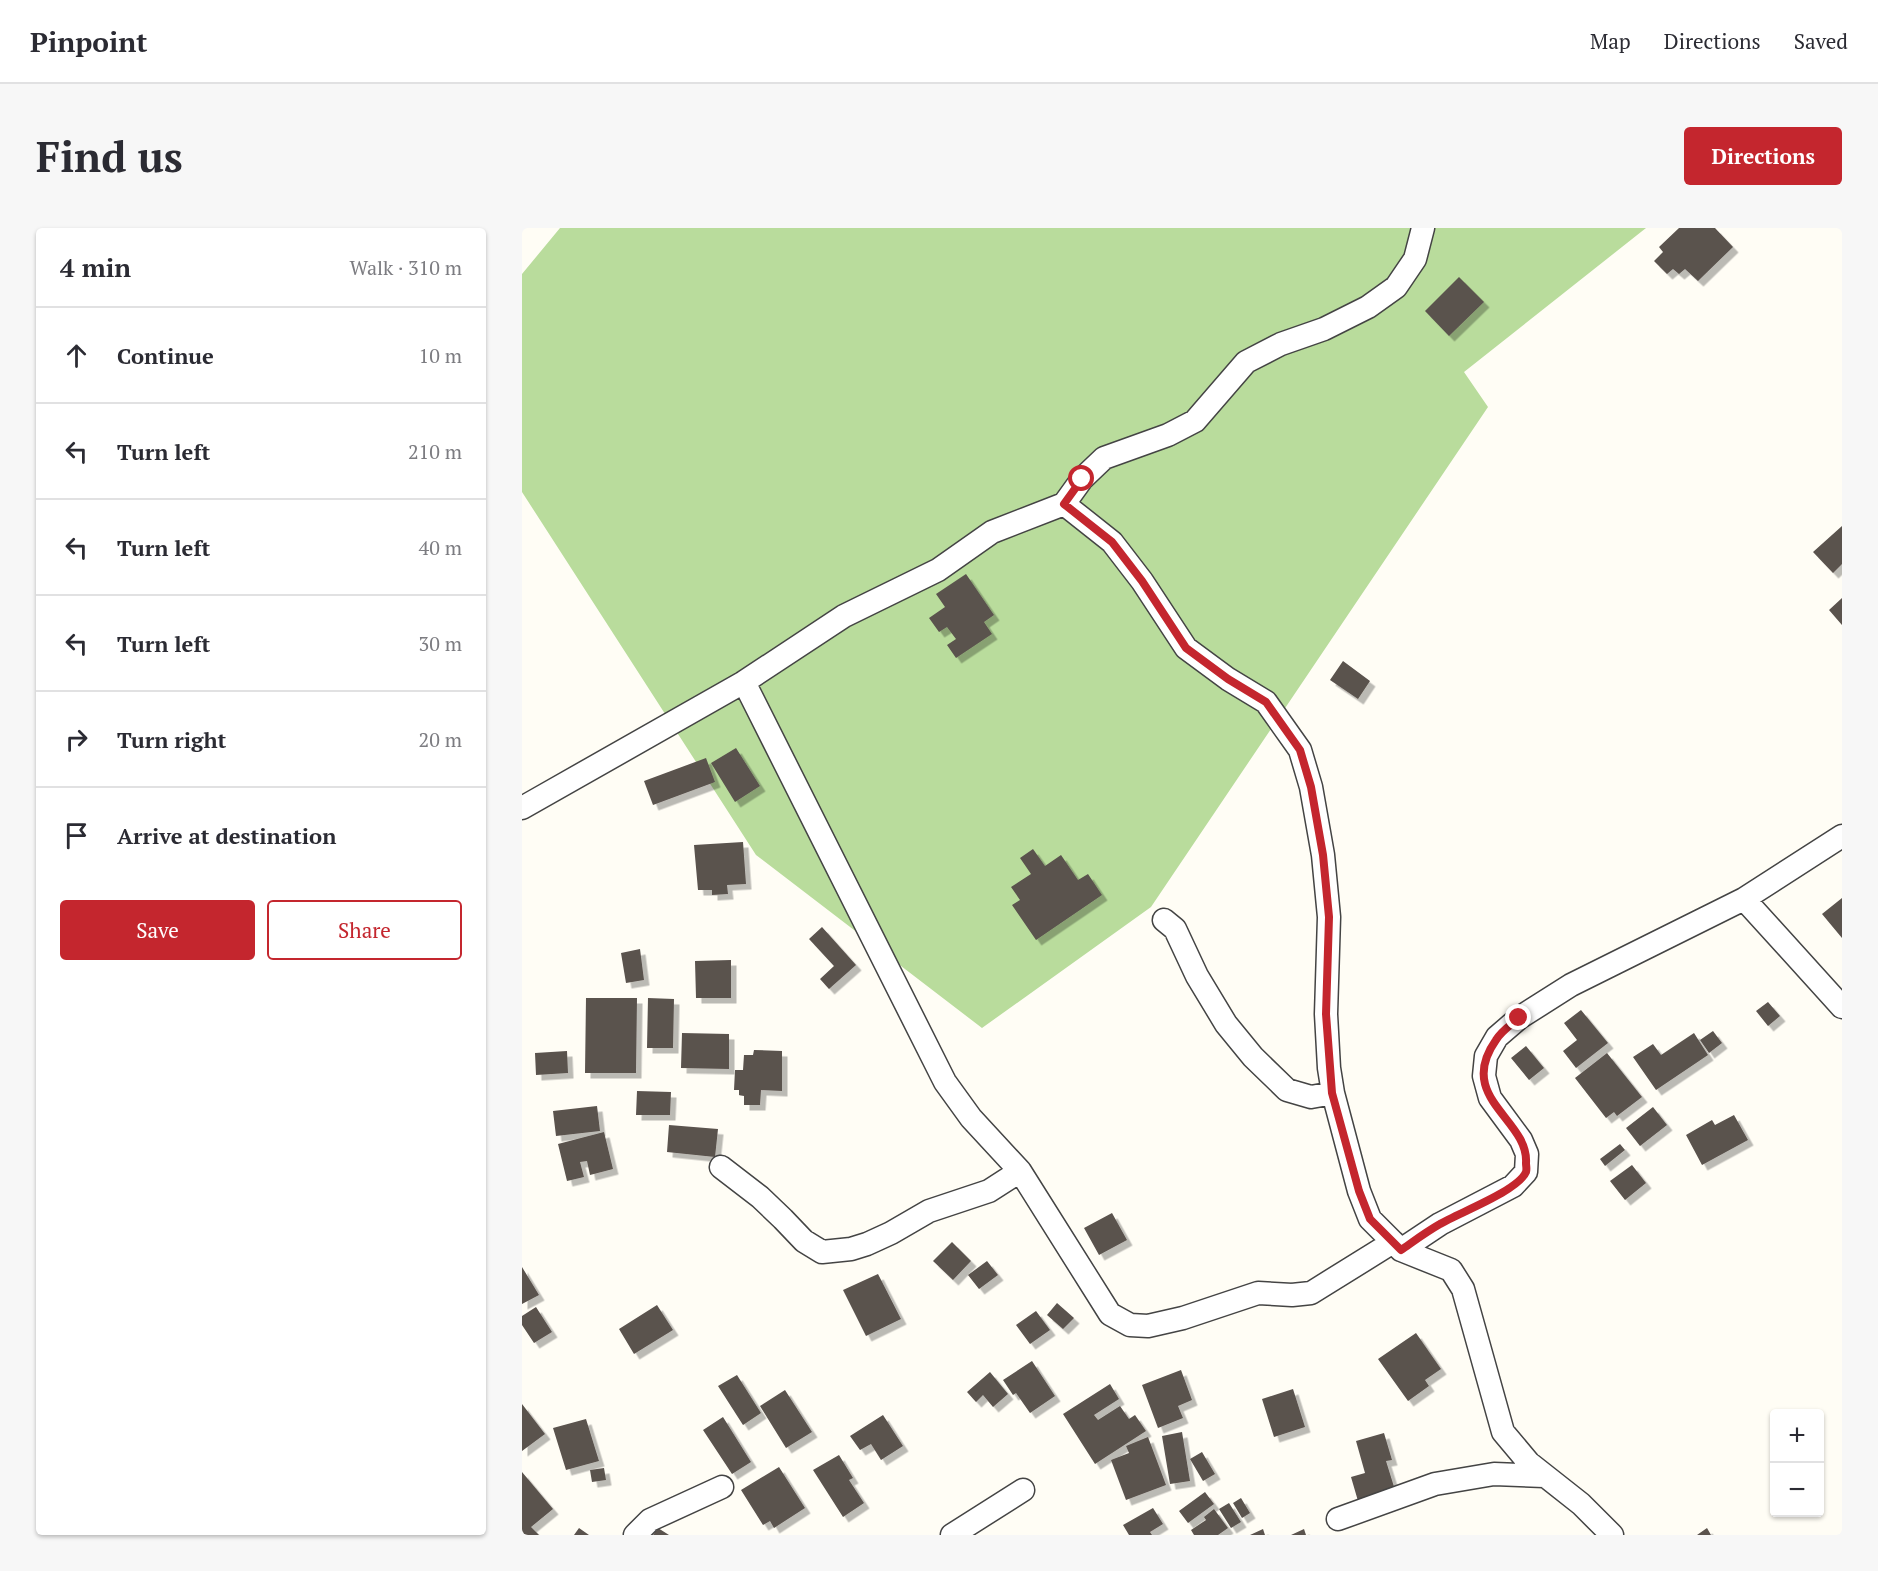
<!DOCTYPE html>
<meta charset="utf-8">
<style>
body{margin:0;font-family:"PT Serif",serif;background:#f7f7f7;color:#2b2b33}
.controls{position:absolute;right:18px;bottom:18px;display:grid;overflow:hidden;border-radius:6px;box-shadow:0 2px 4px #0004}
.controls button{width:54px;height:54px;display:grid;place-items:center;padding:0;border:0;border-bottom:2px solid #e1e1e2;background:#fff;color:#2b2b33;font:30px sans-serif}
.stop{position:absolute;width:18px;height:18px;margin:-14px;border:4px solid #c4262e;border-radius:50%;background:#fff}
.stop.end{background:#c4262e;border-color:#fff;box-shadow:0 2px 6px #0008}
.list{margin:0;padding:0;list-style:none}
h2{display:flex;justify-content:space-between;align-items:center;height:78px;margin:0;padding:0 24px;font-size:26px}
h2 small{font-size:20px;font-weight:400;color:#7c7c81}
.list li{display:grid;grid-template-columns:39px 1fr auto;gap:18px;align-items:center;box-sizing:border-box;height:96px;padding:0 24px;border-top:2px solid #e1e1e2}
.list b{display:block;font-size:22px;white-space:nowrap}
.list em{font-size:20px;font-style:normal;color:#7c7c81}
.actions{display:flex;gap:12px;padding:18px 24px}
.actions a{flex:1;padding:14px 0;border:2px solid #c4262e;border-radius:6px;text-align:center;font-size:21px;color:#c4262e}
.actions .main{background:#c4262e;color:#fff}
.icon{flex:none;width:33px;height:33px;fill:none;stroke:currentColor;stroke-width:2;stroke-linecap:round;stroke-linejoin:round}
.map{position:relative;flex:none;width:1320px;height:1307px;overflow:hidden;border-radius:6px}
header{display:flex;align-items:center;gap:36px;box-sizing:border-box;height:84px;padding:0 30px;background:#fff;border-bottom:2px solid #e1e1e2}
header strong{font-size:28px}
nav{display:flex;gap:33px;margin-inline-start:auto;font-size:21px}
.intro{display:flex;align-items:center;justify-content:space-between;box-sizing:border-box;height:144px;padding:0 36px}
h1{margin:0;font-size:42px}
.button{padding:15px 27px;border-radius:6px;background:#c4262e;color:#fff;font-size:21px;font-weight:700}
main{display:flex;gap:36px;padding:0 36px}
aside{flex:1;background:#fff;border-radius:6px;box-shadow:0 2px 4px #0004}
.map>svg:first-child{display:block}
.forest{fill:#b9dc9c}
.building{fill:#5a524d;filter:url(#shadow)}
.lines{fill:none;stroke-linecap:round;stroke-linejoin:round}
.street-casing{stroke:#444;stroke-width:25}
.street{stroke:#fff;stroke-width:22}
.route{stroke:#c4262e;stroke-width:8}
</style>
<header>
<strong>Pinpoint</strong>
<nav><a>Map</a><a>Directions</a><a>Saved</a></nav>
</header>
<div class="intro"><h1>Find us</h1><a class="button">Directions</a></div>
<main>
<aside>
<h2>4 min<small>Walk · 310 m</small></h2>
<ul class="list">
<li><svg class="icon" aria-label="ahead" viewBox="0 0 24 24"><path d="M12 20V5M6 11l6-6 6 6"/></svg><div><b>Continue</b></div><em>10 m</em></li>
<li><svg class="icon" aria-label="left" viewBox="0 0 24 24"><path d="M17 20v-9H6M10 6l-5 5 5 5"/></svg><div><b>Turn left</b></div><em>210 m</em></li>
<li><svg class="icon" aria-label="left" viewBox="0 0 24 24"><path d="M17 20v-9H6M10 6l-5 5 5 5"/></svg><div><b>Turn left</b></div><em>40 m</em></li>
<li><svg class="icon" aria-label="left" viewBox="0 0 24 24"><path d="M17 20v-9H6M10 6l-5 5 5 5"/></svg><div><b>Turn left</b></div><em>30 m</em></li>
<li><svg class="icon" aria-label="right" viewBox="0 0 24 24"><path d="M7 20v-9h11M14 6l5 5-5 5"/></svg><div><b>Turn right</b></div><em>20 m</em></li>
<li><svg class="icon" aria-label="arrive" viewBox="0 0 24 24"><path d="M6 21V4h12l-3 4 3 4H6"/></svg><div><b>Arrive at destination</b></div></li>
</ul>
<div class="actions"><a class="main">Save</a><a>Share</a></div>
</aside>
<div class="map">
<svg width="1320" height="1307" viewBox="0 0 1320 1307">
<defs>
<filter id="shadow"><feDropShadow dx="5.5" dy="5.5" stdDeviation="0" flood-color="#0004"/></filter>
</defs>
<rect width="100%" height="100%" fill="#fffdf5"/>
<path class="forest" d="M38,0H1124L942,144L966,179L629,679L460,800L234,627L0,264V46Z"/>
<path class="building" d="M1157,0H1193L1211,19L1176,53L1163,41L1157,46L1151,41L1145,46L1132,33L1141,24L1137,19Z
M937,49L962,74L927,108L903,83Z
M1320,298V336L1311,345L1291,324Z
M444,346L472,387L462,394L470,406L434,430L425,417L434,411L425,399L417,404L407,390L423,379L414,366Z
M1320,370V397L1307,382Z
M821,433L848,453L836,471L808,452Z
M214,520L238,558L213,574L189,535Z
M184,530L193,554L131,577L122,553Z
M221,614L224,656L205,657L206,666L190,667V662H176L172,617Z
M511,621L523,638L539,627L556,652L566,646L580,667L514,712L490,677L498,672L489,659L509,646L498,630Z
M1320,670V710L1300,686Z
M300,699L334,737L307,761L298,751L312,738L287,711Z
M118,721L122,752L104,755L99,725Z
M209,732V770H174L173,733Z
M64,770H115L114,845H63Z
M126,770L152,771L151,820H125Z
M1246,774L1258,788L1246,798L1234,783Z
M1059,782L1086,815L1054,840L1041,823L1055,812L1042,795Z
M1191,803L1200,815L1187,825L1178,812Z
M160,805L207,806V841L159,840Z
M1172,805L1186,827L1134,862L1111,829L1131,816L1139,827Z
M1004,818L1022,840L1007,852L989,830Z
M232,822L260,823V863L239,862L238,877H222V868L217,867V862H212L213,842H221L222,827H231Z
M45,823L46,845L14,847L13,825Z
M1085,825L1120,869L1095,888L1092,884L1084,890L1053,850Z
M115,863L149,864L148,887H114Z
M75,878L78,903L34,908L31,883Z
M1131,879L1145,897L1118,918L1104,900Z
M1212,887L1226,912L1180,937L1164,907L1190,892L1193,897Z
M147,897L196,901L193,929L145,924Z
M82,904L91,941L68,947L65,933L58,934L62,949L45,953L36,916Z
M1098,916L1103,922L1083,938L1078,931Z
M1110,937L1124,955L1103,972L1088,953Z
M590,985L605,1012L577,1027L562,1000Z
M430,1014L449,1033L431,1052L411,1033Z
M465,1033L476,1047L457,1061L446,1047Z
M0,1039L17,1067L0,1076Z
M356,1046L379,1091L344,1108L321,1062Z
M535,1075L552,1090L541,1101L525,1087Z
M135,1077L151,1102L112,1126L97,1101Z
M14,1079L30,1104L12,1115L0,1097V1088Z
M514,1083L528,1102L508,1116L494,1097Z
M894,1105L919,1141L903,1152L907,1158L886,1173L856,1131Z
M510,1133L533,1168L508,1185L494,1165L491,1167L481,1152Z
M659,1142L670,1172L656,1178L661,1190L636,1200L620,1157Z
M468,1144L486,1166L471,1179L461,1167L454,1174L445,1164Z
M215,1147L239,1185L221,1197L196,1158Z
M588,1156L597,1171L572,1187L576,1192L598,1178L607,1191L613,1187L624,1203L573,1236L541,1186Z
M771,1161L783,1199L752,1209L740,1171Z
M263,1162L290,1204L264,1220L238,1178Z
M0,1176L23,1206L0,1223Z
M361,1187L381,1218L359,1232L349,1216L338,1222L328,1208Z
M201,1189L229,1234L210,1246L181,1202Z
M64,1191L77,1233L44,1242L31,1200Z
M660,1204L668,1253L648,1256L640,1208Z
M862,1205L870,1232L864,1233L873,1262L836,1273L829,1249L843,1245L834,1213Z
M626,1209L644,1257L604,1272L589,1232L607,1225L604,1218Z
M680,1224L693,1246L681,1253L668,1231Z
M317,1227L331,1250L327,1252L342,1275L321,1289L291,1242Z
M257,1239L283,1280L252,1300L248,1293L241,1297L219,1262Z
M82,1240L84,1252L70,1254L68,1242Z
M0,1244L31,1281L9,1299L17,1307H0Z
M683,1264L692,1276L666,1295L657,1283Z
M719,1270L728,1285L720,1290L711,1275Z
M707,1275L719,1294L709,1300L697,1281Z
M631,1280L641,1296L628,1304L630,1307H607L601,1297Z
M692,1281L706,1300L696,1307H672L669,1302L684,1292L682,1289Z
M57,1300L67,1307H52Z
M136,1300L147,1307H131Z
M1185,1300L1189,1307H1175Z
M741,1301L743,1307H728Z
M782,1301L784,1307H769Z"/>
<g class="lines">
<defs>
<path id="street" d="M542,276L590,314L620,353L664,420L706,451L744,474L778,522L789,559L801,627L807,689L804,786L807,840L811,865L837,963L848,991L879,1022L929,1042L941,1061L981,1204L1007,1235L1059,1276L1090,1307
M222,454L423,854L449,890L498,943L588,1086L608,1097L626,1098L661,1090L736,1065L770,1067L789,1065L871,1014
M0,580L222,454L322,388L416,342L470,304L542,276L560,251L582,230L646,207L673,193L724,134L759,116L802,101L846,79L874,59L893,31L901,0
M1222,671L1320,779
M642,692L653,701L675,748L704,796L731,829L765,862L789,869L811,865
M199,939L238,969L261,991L282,1013L300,1024L329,1021L345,1016L369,1005L407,983L467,963L498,943
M879,1022L918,996L991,958L1004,944L1005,926L999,912L968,870L962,848L964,828L975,809L997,790L1049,757L1222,671L1320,608
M816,1291L913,1256L972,1246L1022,1248
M113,1307L128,1292L200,1259
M430,1307L501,1262"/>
</defs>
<use href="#street" class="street-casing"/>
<use href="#street" class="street"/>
</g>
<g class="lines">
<path class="route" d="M560,251L542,276L590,314L620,353L664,420L706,451L744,474L778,522L789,559L801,627L807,689L804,786L810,865L837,963L848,991L879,1022C892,1013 904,1004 918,996C936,985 996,963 1004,944C1005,941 1004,938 1004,935C1007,891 933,870 974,812C979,803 990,796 997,790"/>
</g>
</svg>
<div class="controls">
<button>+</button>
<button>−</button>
</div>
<div class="stop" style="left:560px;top:251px"></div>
<div class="stop end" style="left:997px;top:790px"></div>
</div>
</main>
